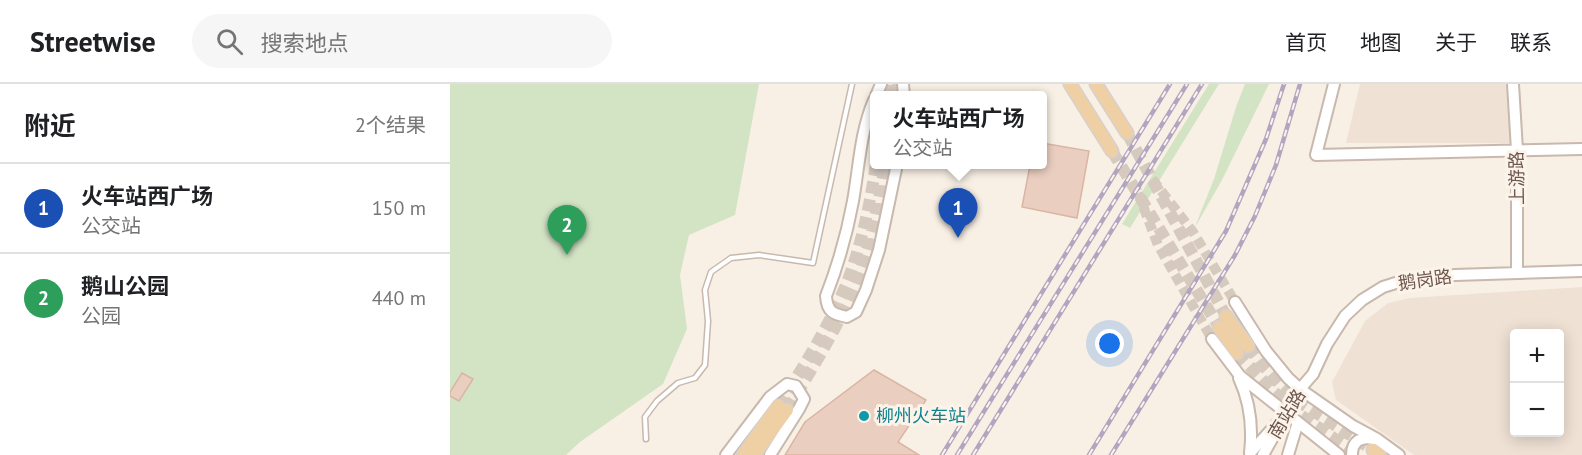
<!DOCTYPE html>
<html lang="zh">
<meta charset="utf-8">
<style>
body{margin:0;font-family:"PT Sans","Noto Sans SC",sans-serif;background:#f6f6f6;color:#202124}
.controls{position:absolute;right:18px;bottom:18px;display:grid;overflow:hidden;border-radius:6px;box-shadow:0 3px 15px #0003}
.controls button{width:54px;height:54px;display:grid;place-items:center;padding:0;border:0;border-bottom:2px solid #e0e0e0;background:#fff;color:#202124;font:30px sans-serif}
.you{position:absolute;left:660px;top:260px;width:21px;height:21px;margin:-15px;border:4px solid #fff;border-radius:50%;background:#1a73e8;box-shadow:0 0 0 9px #1a73e833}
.badge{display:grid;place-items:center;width:39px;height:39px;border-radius:50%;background:#7c3aed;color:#fff;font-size:20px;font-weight:700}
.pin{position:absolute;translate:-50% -50px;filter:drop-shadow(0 2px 3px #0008)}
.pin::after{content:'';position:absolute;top:32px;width:21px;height:18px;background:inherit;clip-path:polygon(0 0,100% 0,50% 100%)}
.popup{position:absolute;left:420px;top:7px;width:177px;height:78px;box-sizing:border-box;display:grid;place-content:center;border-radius:6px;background:#fff;filter:drop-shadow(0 2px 4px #0005);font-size:20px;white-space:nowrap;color:#757577}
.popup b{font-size:22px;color:#202124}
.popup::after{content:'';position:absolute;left:50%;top:100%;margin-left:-12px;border:12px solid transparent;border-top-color:#fff}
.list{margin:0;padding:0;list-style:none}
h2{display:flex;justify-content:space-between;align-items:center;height:78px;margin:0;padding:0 24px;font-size:26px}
h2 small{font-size:20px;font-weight:400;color:#757577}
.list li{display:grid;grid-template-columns:39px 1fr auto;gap:18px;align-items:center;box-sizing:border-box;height:90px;padding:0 24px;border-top:2px solid #e0e0e0}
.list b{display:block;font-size:22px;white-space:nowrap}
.list p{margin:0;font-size:20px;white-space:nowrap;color:#757577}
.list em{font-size:20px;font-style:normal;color:#757577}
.icon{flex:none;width:33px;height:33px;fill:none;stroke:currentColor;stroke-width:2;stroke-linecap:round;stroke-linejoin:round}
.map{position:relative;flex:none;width:1132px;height:371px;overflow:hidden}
header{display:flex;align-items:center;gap:36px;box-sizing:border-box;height:84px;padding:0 30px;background:#fff;border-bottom:2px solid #e0e0e0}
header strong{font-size:28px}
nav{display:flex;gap:33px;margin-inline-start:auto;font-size:21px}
.search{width:420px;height:54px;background:#f6f6f6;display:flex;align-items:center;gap:15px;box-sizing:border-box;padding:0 21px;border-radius:33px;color:#757577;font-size:22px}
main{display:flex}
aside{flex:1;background:#fff}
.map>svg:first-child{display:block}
.residential{fill:#efe1d4;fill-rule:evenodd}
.green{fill:#d3e4c5}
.building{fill:#eacfc0;stroke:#dbb5a3;stroke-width:1.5}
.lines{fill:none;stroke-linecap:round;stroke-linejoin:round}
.tertiary-tunnel{stroke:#d6cabf;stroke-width:10;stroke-dasharray:10 5;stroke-linecap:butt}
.primary-tunnel{stroke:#d6cabf;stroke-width:12;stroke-dasharray:12 6;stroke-linecap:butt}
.service-casing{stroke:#c8b8ad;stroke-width:7}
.tertiary-casing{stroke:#c8b8ad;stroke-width:14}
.secondary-casing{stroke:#cbb8ab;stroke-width:14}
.primary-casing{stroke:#d6d0cd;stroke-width:15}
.service{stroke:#fff;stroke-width:4}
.tertiary{stroke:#fff;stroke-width:10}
.secondary{stroke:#fff;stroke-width:10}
.primary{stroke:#efd0a5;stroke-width:12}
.rail-casing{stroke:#b2a5c0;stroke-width:4.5}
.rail{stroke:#fcf4ea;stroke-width:2;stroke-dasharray:7;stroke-linecap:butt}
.culture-dot{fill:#0f9aa8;stroke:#fcf4ea;stroke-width:2}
.labels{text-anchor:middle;stroke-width:6;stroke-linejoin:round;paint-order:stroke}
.street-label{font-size:18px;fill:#6e574e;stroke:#fcf4ea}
.culture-label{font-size:18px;fill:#0d838f;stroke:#fcf4ea;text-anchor:start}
</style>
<header>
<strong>Streetwise</strong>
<div class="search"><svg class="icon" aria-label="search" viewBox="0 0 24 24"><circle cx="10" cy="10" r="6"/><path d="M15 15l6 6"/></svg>搜索地点</div>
<nav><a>首页</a><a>地图</a><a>关于</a><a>联系</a></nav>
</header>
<main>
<aside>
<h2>附近<small>2个结果</small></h2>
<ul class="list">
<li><span class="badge" style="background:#1a4fb4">1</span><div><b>火车站西广场</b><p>公交站</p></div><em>150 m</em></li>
<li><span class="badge" style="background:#2e9e5b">2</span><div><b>鹅山公园</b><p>公园</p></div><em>440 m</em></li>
</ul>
</aside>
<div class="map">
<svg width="1132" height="371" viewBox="0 0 1132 371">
<rect width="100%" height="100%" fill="#f9f0e5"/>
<path class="residential" d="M910,0H1059L1060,59H896Z
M1132,203V371H964L886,316L882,298L915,237L938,219L960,214ZM1110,249V348H1064V249Z"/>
<path class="green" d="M0,0H309L285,131L239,151L230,191L237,245L213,300L130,358L116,371H0Z
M759,0H769L680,144L672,140Z
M795,0H819L772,96L744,145L764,95L786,23Z"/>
<path class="building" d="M592,59L639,67L627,134L572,123L580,81H592Z
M424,286L476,316L448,358L469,371H335L355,338Z
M12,289L23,295L9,317L0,312V308Z"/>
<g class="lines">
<path class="tertiary-tunnel" d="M702,95L743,148L785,218
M688,109L708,161L762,255"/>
<path class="primary-tunnel" d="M435,12L437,0
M446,12L448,0
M677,49L776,232
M662,67L769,243
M798,262L811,279L830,300L851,319L923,366
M787,269L823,307L846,328L908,371
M328,322C353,284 378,244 396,201C411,163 420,121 426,80
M337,326C355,296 374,266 390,234C415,187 427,132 435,80"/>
<defs>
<path id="service" d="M196,355L195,333L207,317L228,299L245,294L255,281L258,237L255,206L261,188L281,174L309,171L363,179L402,0"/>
<path id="tertiary" d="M453,0L454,12
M884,0L866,71L1132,65
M1063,0L1067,66V189
M426,12L431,0
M424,16C410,48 409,84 403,117C397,150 388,181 376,212C377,228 383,230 397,233L406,228L416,206L429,166L447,80
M785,218L816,267L838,294L850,305L903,342L927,355L949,371
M762,255L790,292L889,371
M863,290L877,260L895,232L912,216L933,203L952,197L1005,191L1132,187
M789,294C800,318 803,343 800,369
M800,369L832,334
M276,371L320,313L337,300L346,302L354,315L349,325L320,371
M838,371L848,338
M902,371C902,357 911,352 924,355"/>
<path id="secondary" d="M813,371L850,305L863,290"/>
<path id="primary" d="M620,0L662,67
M646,0L677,49
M776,232L798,262
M769,243L787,269
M923,366L930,371
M293,371L328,322
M304,371L337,326"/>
</defs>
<use href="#service" class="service-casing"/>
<use href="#tertiary" class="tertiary-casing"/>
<use href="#secondary" class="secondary-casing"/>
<use href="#primary" class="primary-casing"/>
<use href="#service" class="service"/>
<use href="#tertiary" class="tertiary"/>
<use href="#secondary" class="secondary"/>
<use href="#primary" class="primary"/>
<defs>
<path id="rail" d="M492,371L720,0
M507,371L737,0
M523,371L752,0
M639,371L776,147L816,55L834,0
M661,371L785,171L805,132L826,81L850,0"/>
</defs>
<use href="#rail" class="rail-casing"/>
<use href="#rail" class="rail"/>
</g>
<circle class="culture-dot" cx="414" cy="332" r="6"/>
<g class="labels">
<g class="street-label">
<text transform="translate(1067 94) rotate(-91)" y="6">上游路</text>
<text transform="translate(975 196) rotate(-8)" y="6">鹅岗路</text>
<text transform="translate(837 330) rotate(-59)" y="6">南站路</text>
</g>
<g class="culture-label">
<text x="426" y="338">柳州火车站</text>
</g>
</g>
</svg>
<div class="controls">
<button>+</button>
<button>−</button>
</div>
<div class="you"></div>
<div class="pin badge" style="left:508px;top:154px;background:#1a4fb4">1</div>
<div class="popup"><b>火车站西广场</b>公交站</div>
<div class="pin badge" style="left:117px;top:171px;background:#2e9e5b">2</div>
</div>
</main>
